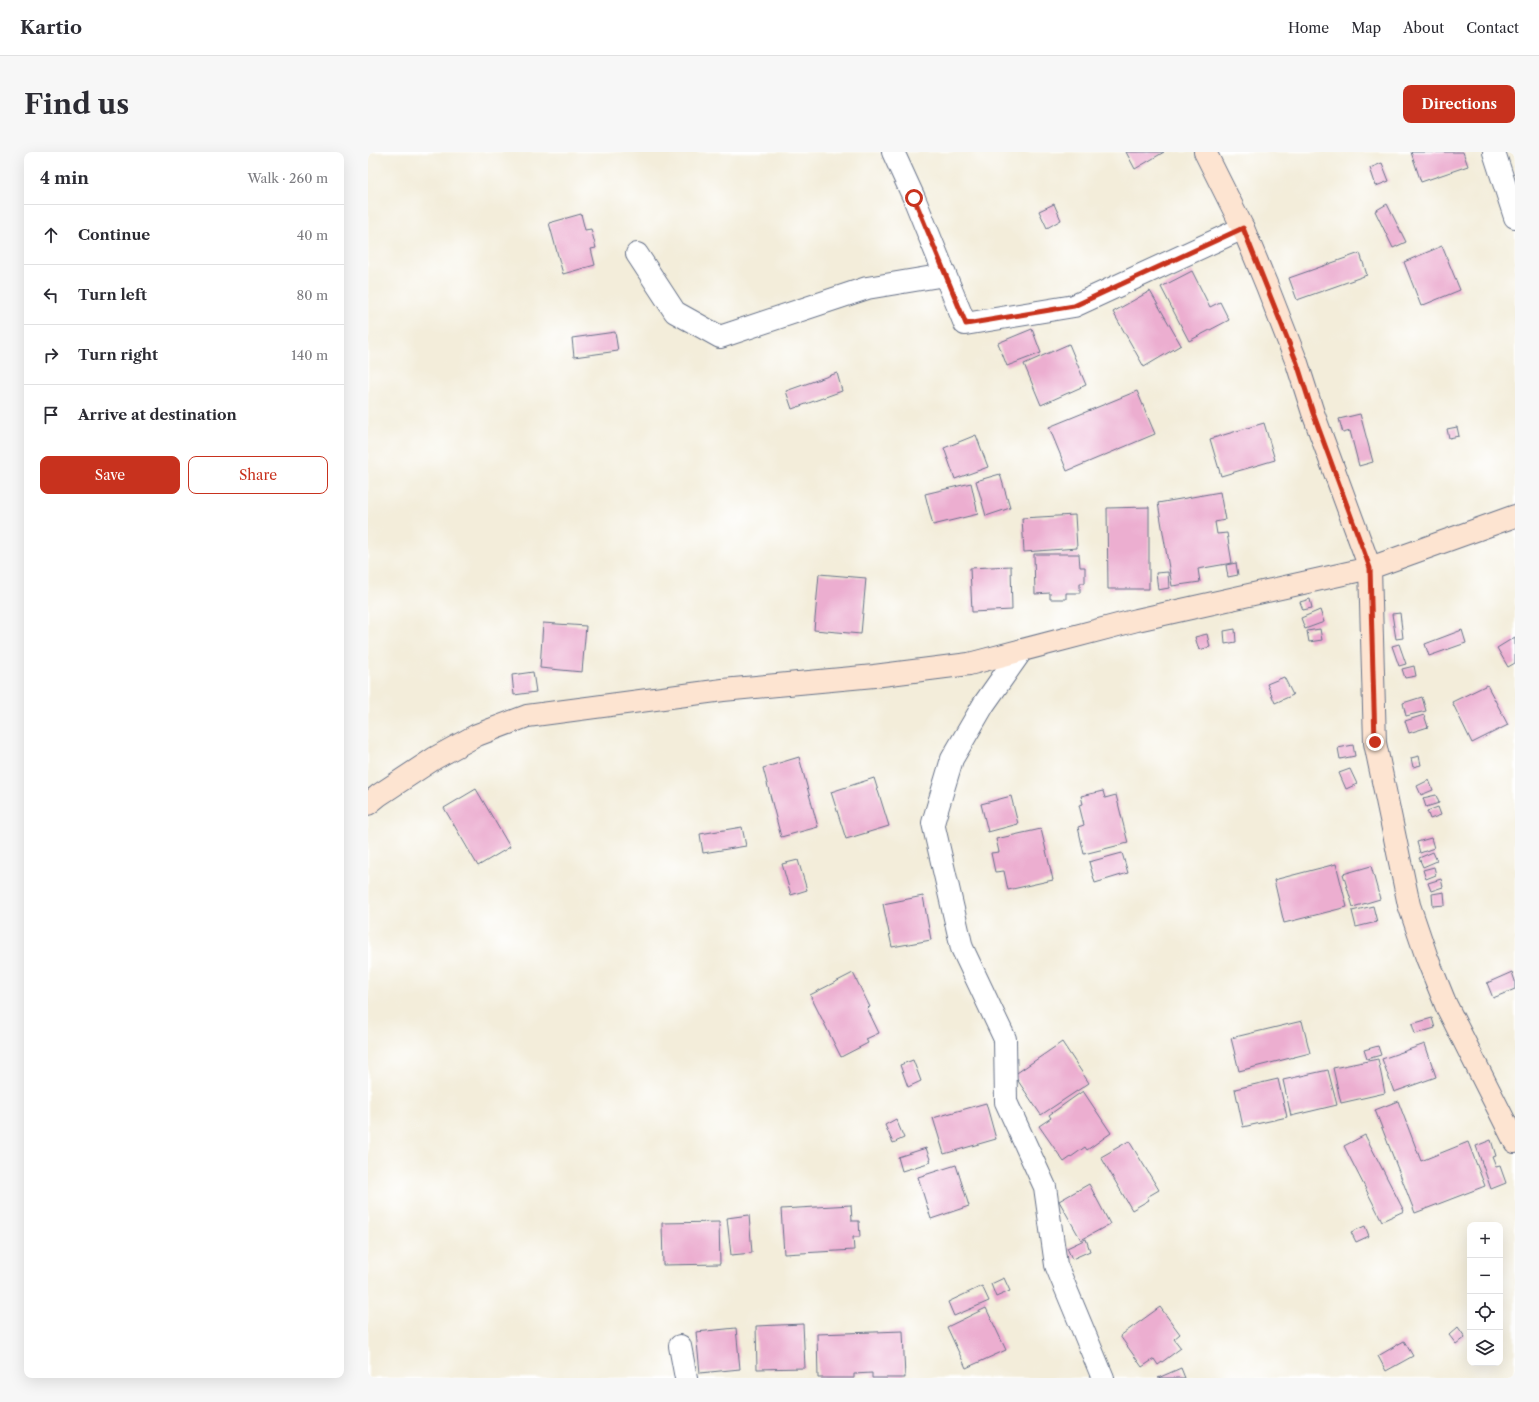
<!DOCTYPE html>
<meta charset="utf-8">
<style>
body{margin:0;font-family:"Libre Caslon Text",serif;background:#f7f7f7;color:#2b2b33}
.controls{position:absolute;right:12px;bottom:12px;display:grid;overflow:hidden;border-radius:8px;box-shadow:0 4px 16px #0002}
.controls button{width:36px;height:36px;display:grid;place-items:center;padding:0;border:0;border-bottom:1px solid #e1e1e2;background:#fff;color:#2b2b33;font:20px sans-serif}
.stop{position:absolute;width:12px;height:12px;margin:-9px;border:3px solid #c8321e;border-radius:50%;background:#fff}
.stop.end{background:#c8321e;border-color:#fff;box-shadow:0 1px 4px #0008}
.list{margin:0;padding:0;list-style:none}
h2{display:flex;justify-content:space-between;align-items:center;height:52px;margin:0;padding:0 16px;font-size:17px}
h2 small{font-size:13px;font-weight:400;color:#7c7c81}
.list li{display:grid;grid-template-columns:26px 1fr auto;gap:12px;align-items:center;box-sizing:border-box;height:60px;padding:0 16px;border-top:1px solid #e1e1e2}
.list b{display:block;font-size:15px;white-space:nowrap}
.list em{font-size:13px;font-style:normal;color:#7c7c81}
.actions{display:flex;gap:8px;padding:12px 16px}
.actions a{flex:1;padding:9px 0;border:1px solid #c8321e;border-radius:8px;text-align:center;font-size:14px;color:#c8321e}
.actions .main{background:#c8321e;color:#fff}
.icon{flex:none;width:22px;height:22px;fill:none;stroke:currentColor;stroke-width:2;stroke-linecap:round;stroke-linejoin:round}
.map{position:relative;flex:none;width:1147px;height:1226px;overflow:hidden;border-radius:8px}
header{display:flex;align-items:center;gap:24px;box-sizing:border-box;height:56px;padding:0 20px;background:#fff;border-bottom:1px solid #e1e1e2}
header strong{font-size:19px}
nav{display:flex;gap:22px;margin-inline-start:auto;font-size:14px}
.intro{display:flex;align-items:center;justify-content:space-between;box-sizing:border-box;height:96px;padding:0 24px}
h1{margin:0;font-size:28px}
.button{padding:10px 18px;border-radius:8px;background:#c8321e;color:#fff;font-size:14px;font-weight:700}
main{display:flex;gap:24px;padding:0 24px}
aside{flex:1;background:#fff;border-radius:8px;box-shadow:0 4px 16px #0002}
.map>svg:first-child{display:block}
.building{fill:#ecaed0}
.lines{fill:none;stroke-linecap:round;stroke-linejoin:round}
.street-casing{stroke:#677289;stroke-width:24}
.secondary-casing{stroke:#677289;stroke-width:24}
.street{stroke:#fff;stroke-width:22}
.secondary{stroke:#fde4d1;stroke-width:22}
.route{stroke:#c8321e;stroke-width:5}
</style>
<header>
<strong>Kartio</strong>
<nav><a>Home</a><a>Map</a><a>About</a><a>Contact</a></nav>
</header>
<div class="intro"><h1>Find us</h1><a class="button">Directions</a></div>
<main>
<aside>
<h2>4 min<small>Walk · 260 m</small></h2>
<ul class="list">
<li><svg class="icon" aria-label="ahead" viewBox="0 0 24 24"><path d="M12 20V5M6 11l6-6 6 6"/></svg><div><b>Continue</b></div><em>40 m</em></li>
<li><svg class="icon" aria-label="left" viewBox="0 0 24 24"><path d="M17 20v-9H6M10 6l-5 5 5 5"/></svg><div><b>Turn left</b></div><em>80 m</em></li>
<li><svg class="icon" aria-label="right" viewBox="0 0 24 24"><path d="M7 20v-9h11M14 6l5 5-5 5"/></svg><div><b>Turn right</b></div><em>140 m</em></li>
<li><svg class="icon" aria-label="arrive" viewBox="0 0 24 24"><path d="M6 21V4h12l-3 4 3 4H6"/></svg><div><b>Arrive at destination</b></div></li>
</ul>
<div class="actions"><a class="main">Save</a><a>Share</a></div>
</aside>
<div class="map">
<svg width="1147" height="1226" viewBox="0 0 1147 1226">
<rect width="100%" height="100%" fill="#fff"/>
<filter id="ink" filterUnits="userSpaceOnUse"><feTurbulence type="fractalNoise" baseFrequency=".025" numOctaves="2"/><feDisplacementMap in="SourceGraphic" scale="8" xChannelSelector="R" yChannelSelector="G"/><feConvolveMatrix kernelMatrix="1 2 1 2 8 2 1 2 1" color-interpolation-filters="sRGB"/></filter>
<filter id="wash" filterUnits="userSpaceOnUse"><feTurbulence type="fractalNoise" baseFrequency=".012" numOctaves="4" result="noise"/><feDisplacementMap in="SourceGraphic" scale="16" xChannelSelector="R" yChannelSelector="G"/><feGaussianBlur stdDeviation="0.9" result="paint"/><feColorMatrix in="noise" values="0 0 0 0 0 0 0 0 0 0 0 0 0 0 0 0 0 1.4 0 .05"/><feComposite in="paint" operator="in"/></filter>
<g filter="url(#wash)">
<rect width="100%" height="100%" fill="#f3edda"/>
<g id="blocks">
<path class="building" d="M758,0H796L767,17Z
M1043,0H1095L1100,14L1053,30Z
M1014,11L1021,29L1008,34L1002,16Z
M686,52L693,68L679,76L671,59Z
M1019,52L1038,90L1025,96L1007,59Z
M213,62L217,78L223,77L228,96L223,97L227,113L195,122L181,71Z
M1074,94L1092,138L1053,154L1036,110Z
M992,101L999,123L929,148L921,126Z
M824,119L842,155L852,150L861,168L821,189L793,135Z
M782,139L813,193L776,215L745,160Z
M664,177L673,201L639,214L630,191Z
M247,180L250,199L206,205L204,186Z
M701,192L718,233L673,253L656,212Z
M469,221L474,239L424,257L418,239Z
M769,239L787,282L699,319L681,275Z
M992,262L1005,310L991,314L982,279L975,281L971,267Z
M896,271L907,308L853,324L842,287Z
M1089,275L1091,284L1081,286L1079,277Z
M608,283L620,315L587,327L576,296Z
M632,322L642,356L618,364L608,329Z
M603,331L610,362L565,373L557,342Z
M852,340L857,368L847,370L849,382L859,381L864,411L830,417L832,430L804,434L790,351Z
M781,355V437H740L739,356Z
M707,363L709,396L656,400L654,366Z
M666,402H711L712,415H717V431H712V441H698V447H682V441L667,442Z
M868,411L870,423L860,425L858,413Z
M643,414L644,458L604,460L602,416Z
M800,420L801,436L790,438L788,421Z
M451,422L498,426L493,482L446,478Z
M942,447L944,456L935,458L932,450Z
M952,458L956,470L937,477L933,466Z
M1032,461L1035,486L1028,487L1024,462Z
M175,471L218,474L214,520L172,516Z
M867,477L868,490L857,492L856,479Z
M952,477L954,488L941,490L939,479Z
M1094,478L1098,491L1061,504L1057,492Z
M839,482L842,495L831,498L827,485Z
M1147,485V511L1140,515L1129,496Z
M1031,492L1038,512L1031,514L1024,494Z
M1046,514L1048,524L1037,526L1034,517Z
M165,520L168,540L146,543L144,523Z
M916,525L925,543L907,551L899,532Z
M1119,533L1140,573L1104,591L1084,550Z
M1054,545L1058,559L1038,564L1035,551Z
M1056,563L1060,575L1041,581L1037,569Z
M985,593L987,604L972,607L970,596Z
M1051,604L1053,613L1045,615L1043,606Z
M431,605L450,675L413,685L395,616Z
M982,617L989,632L978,637L971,621Z
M506,626L521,674L478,687L463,640Z
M1061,628L1065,638L1053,643L1049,634Z
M108,637L142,695L110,714L76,656Z
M735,639L737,646L748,643L760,691L716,702L710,675L716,673L711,653L715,652L713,644Z
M1068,643L1071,651L1058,655L1055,646Z
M643,644L650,672L620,680L613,652Z
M1070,655L1073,663L1062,667L1059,659Z
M374,675L378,694L335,701L332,682Z
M673,677L685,728L640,738L636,719L627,720L623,701L631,700L628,687Z
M1063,686L1066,696L1052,701L1049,690Z
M1065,700L1069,709L1055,715L1051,706Z
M754,701L760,721L727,731L721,710Z
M430,708L439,738L423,743L414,712Z
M968,712L979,755L916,771L906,728Z
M1003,714L1012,747L985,755L975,722Z
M1066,715L1068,723L1058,727L1055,718Z
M1073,727L1075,735L1063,739L1060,731Z
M1076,740L1077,753L1065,754L1064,742Z
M555,744L563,788L524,795L515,752Z
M1005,754L1009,770L988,775L984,759Z
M1144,820L1147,829V837L1125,846L1119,831Z
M485,821L502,855L499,856L511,881L498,887L500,891L473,905L442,843Z
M1064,866L1067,876L1047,882L1044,872Z
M934,869L942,901L871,919L863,886Z
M694,890L721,931L673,963L646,923Z
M1057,892L1068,925L1026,940L1014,907Z
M1010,894L1013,903L999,907L996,898Z
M1010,907L1017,941L973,951L965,916Z
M545,908L553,929L540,935L532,913Z
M960,918L969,953L923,964L915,928Z
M910,927L919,965L875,975L867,937Z
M715,939L743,981L719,998L717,995L696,1010L671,974L683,966L681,963Z
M1030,949L1053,1009L1100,990L1117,1034L1047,1061L1007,958Z
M618,951L628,987L576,1002L565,966Z
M528,967L536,986L525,991L517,973Z
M997,983L1036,1059L1014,1069L976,994Z
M1123,988L1128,1004L1124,1005L1128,1015L1132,1014L1138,1031L1123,1037L1108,994Z
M761,989L791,1038L779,1045L781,1048L764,1058L733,1005Z
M558,996L563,1010L534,1019L530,1005Z
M588,1013L601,1054L563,1067L550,1025Z
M721,1032L742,1072L713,1088L691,1049Z
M483,1053L484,1069H491L492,1085H485L486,1098L416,1102L413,1057Z
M381,1063L384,1101L363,1103L359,1066Z
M351,1070L352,1112L295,1113L294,1071Z
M997,1074L1001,1084L988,1090L983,1080Z
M718,1087L722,1099L704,1107L699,1096Z
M636,1126L642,1139L628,1145L623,1132Z
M614,1134L621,1149L586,1164L580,1150Z
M792,1155L812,1182L806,1187L813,1196L790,1213L786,1207L774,1215L752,1184Z
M618,1156L638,1198L598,1216L579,1175Z
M435,1172L437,1216L389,1217L388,1174Z
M1090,1175L1097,1185L1088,1192L1081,1183Z
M368,1176L372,1217L332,1221L328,1180Z
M535,1179L537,1226H504V1221L486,1222V1226H450L449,1182Z
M1036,1189L1045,1204L1018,1219L1010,1204Z
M813,1216L817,1226H790Z"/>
</g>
</g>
<g filter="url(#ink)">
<use href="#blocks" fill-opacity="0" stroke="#677289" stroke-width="1"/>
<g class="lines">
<defs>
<path id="street" d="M525,0L546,46L597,172L706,154L875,76
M1126,0L1147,65
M269,102L307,160L352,185L499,136L577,123
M654,498L616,552L584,607L565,671L594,796L637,887L638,950L677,1035L688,1113L735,1226
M312,1194L318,1226"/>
<path id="secondary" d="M837,0L875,76L899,134L929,211L945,261L1002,416L1007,591L1041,753L1059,806L1078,853L1147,990
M0,652L11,643L67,606L109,583L159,564L355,538L506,524L601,512L769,468L1002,416L1147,364"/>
</defs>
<use href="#street" class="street-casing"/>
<use href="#secondary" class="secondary-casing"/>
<use href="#street" class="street"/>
<use href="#secondary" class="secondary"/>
</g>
</g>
<g class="lines" filter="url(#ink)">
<path class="route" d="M546,46L598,172L706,154L875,76L929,211L945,261L1002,416L1007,590"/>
</g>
</svg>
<div class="controls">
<button>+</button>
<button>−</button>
<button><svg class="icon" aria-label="locate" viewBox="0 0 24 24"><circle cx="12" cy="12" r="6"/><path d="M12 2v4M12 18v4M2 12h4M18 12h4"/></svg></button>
<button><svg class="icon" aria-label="layers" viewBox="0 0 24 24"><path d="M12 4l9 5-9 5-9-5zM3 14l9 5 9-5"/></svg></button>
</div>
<div class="stop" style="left:546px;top:46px"></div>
<div class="stop end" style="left:1007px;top:590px"></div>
</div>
</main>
